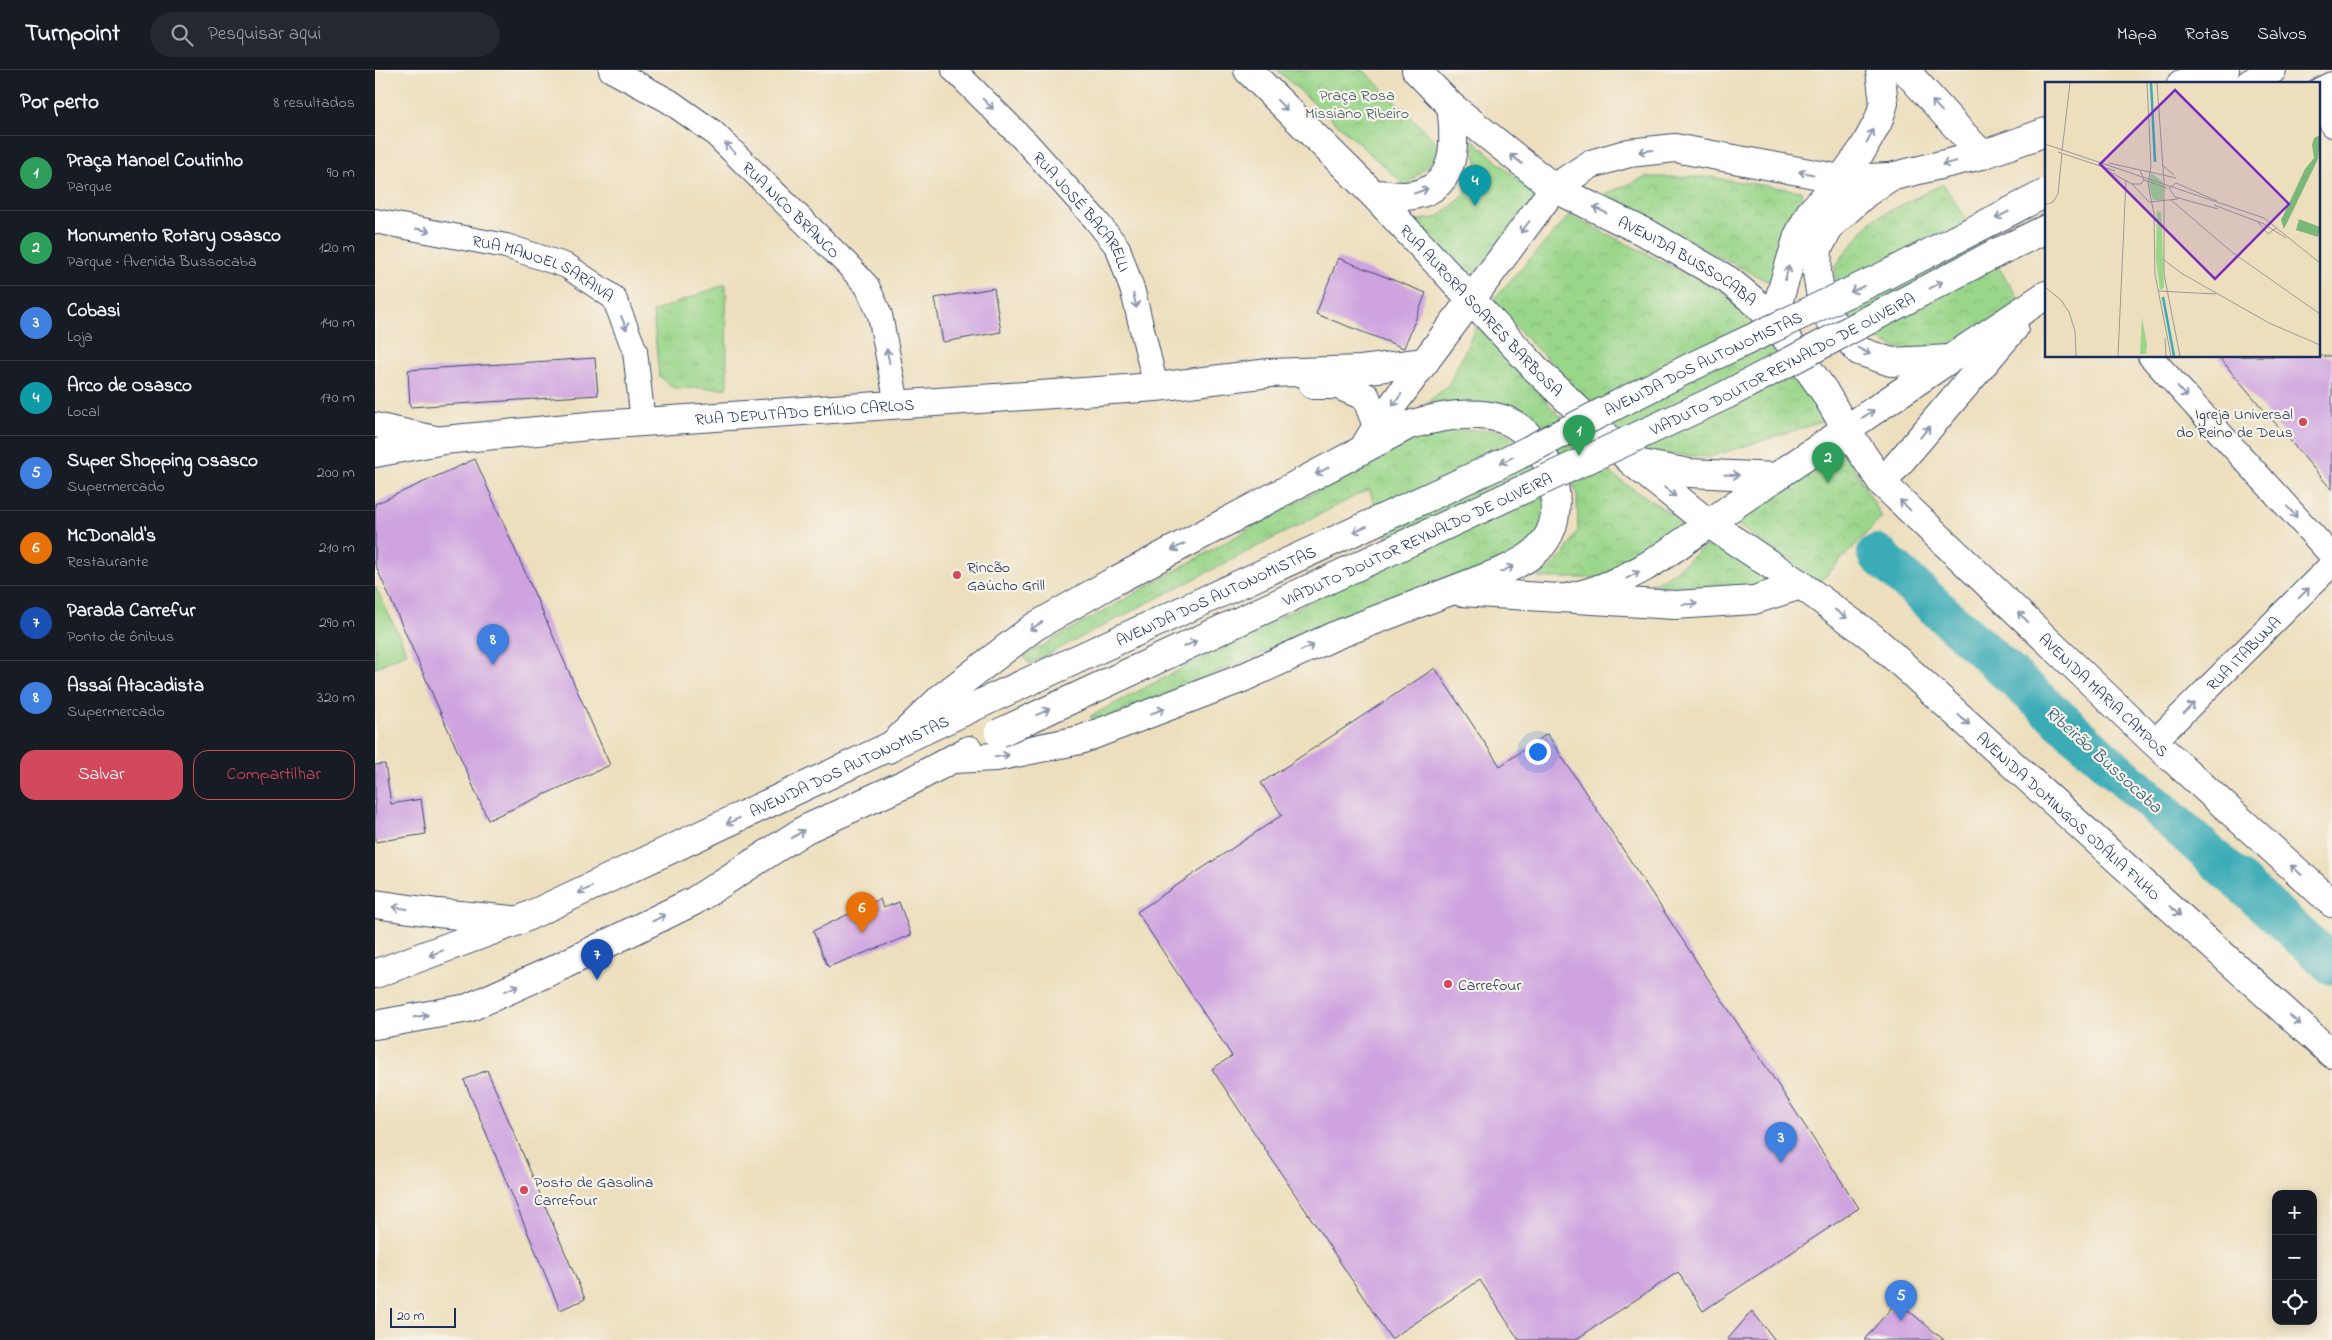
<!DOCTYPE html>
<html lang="pt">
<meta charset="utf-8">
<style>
body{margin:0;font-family:"Indie Flower",sans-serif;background:#242831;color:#f1f3f6}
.controls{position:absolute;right:15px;bottom:15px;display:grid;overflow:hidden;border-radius:10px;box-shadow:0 2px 12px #0003}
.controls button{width:45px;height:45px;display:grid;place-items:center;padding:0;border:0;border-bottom:1px solid #363941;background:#171b24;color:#f1f3f6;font:25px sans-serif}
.scale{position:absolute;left:15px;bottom:12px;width:66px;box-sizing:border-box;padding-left:5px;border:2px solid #1b2f5e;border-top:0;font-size:14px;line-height:18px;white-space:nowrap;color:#1b2f5e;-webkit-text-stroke:4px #f7f3e8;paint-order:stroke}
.you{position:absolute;left:1162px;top:681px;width:18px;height:18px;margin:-12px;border:4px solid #fff;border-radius:50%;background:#1a73e8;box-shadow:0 0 0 8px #1a73e833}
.badge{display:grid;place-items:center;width:32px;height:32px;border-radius:50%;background:#d1495b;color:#fff;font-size:16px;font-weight:700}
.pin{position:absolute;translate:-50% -41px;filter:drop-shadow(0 1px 2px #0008)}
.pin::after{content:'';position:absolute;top:26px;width:18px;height:15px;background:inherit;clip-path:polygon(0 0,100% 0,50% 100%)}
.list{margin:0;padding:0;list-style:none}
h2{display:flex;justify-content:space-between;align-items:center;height:65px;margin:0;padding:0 20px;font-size:21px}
h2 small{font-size:16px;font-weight:400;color:#9ea1a6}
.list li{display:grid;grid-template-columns:32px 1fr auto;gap:15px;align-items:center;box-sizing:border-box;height:75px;padding:0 20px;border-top:1px solid #363941}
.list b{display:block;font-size:19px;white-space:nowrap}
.list p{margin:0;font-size:16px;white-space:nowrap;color:#9ea1a6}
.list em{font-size:16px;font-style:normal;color:#9ea1a6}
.actions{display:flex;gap:10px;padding:15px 20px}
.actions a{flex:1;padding:11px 0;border:1px solid #d1495b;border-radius:15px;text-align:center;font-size:18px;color:#d1495b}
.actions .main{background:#d1495b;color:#fff}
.icon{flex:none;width:28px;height:28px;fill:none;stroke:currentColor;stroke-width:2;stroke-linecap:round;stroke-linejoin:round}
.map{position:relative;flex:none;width:1957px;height:1270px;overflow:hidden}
header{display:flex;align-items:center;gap:30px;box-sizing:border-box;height:70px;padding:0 25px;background:#171b24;border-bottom:1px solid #363941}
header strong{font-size:24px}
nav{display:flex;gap:28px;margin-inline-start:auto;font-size:18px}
.search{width:350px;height:45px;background:#242831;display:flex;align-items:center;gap:12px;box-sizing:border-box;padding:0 18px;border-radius:28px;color:#9ea1a6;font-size:19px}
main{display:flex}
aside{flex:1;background:#171b24}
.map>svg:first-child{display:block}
.grass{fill:url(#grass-tufts);stroke:#5a8274}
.park{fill:url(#park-crowns);stroke:#5a8274}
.pitch{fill:#9ad68a;stroke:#5a8274}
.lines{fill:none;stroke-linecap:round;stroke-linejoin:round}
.river{stroke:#3aabb6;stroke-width:40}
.building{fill:#cea3e0}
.street-casing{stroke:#3a496c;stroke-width:26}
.secondary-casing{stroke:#3a496c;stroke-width:30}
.primary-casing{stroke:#3a496c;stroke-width:30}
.street{stroke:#fff;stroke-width:24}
.secondary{stroke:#fff;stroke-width:28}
.primary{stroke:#fff;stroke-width:28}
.primary-bridge-casing{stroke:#3a496c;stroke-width:30;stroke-linecap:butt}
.primary-bridge{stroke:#fff;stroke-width:28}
.oneway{stroke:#8d97ae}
.poi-dot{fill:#d1495b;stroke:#f7f3e8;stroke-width:2}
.labels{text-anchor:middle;stroke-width:4.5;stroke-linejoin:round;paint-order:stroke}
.park-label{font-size:16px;fill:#3b5969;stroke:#f7f3e8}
.street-label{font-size:16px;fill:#1b2f5e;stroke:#f7f3e8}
.poi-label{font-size:16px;fill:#1b2f5e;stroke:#f7f3e8;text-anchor:start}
.water-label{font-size:18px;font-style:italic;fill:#265a7d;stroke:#f7f3e8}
.inset-river{fill:none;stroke:#3aabb6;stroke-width:2.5}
.inset-road{fill:none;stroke:#999997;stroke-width:1}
.view{fill:#7b2cbf;fill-opacity:0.15;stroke:#7b2cbf;stroke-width:2.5}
.inset-edge{fill:none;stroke:#1b2f5e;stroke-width:2.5}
</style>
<header>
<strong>Turnpoint</strong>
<div class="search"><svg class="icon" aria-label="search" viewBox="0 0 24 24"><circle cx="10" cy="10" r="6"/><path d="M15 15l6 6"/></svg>Pesquisar aqui</div>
<nav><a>Mapa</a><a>Rotas</a><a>Salvos</a></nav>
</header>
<main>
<aside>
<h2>Por perto<small>8 resultados</small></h2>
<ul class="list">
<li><span class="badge" style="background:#2e9e5b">1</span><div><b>Praça Manoel Coutinho</b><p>Parque</p></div><em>90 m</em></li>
<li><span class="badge" style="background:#2e9e5b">2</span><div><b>Monumento Rotary Osasco</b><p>Parque · Avenida Bussocaba</p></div><em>120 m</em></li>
<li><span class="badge" style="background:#3f7fe0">3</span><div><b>Cobasi</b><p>Loja</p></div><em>140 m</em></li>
<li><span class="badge" style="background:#0f9aa8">4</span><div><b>Arco de Osasco</b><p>Local</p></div><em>170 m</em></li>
<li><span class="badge" style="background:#3f7fe0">5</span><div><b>Super Shopping Osasco</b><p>Supermercado</p></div><em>200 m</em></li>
<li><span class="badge" style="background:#e8710a">6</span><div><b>McDonald's</b><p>Restaurante</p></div><em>210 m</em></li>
<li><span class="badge" style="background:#1a4fb4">7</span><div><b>Parada Carrefur</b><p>Ponto de ônibus</p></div><em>290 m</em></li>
<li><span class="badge" style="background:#3f7fe0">8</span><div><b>Assaí Atacadista</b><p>Supermercado</p></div><em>320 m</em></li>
</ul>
<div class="actions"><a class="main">Salvar</a><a>Compartilhar</a></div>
</aside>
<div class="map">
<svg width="1957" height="1270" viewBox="0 0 1957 1270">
<defs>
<pattern id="grass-tufts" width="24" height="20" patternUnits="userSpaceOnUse" patternTransform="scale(1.25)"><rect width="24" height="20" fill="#9ad68a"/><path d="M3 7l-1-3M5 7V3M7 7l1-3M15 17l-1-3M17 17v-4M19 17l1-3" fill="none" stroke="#84b87a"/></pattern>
<pattern id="park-crowns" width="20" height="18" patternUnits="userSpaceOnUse" patternTransform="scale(1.25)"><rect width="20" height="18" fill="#9ad68a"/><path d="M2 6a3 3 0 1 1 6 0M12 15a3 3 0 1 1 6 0" fill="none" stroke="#84b87a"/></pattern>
</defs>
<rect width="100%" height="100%" fill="#f7f3e8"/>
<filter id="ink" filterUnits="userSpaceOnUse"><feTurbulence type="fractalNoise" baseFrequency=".02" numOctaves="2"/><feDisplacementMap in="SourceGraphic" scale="10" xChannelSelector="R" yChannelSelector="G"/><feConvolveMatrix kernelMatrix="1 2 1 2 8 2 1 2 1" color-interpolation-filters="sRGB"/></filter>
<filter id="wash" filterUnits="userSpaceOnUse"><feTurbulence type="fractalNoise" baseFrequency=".0096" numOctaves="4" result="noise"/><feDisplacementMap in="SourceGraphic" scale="20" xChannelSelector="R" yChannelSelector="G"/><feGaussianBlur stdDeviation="1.12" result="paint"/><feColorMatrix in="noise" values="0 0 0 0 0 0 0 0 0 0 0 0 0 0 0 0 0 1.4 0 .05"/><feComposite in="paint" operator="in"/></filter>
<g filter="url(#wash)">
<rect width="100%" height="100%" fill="#eddfbd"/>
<path class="grass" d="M351,214L352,318H299L284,306L278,242Z"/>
<path class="park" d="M902,0H988L1069,79L1031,116Z
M1096,68L1161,126L1096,220L1035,151L1061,148L1088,127L1103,95Z
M1271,107H1334L1426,121L1428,141L1409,186L1394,212L1225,126Z
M1568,114L1645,230L1570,281L1522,278L1495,266L1463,237L1460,196L1497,150Z
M1195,145L1347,222L1399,263L1449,351L1335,387L1264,382L1116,232Z
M1102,255L1240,407L1312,454L1233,508H1163L1188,486L1203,460L1202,424L1178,366L1142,336L1051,334L1074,314Z
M1065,360H1125L1156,383L1175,454L1136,495L1072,507L717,654L716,646L1020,487L994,419L654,594L649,586L1035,368Z
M1468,379L1507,447L1443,514L1360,453Z
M1336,471L1399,512L1383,523L1257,525L1298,503Z"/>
<path class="pitch" d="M0,516L32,582L0,598Z"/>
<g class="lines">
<path class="river" d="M1502,484L1957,895"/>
</g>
<g id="blocks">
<path class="building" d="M963,188L1051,223L1029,278L941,244Z
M619,218L626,262L568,272L560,228Z
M1843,286H1957V420Z
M220,288L223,325L35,337L33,300Z
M100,389L235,695L113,750L0,494V434Z
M1060,598L1125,696L1172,664L1484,1138L1328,1241L1303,1202L1200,1270H1144L1105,1210L1016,1269L837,999L857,986L762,842L907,745L886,713Z
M10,694L16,734L46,729L51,764L0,772V695Z
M505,829L508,838L524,832L536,865L453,897L438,861Z
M112,1000L210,1229L185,1240L89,1010Z
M1522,1231L1569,1270H1489Z
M1377,1241L1400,1270H1352Z"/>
</g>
</g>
<g filter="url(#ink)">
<use href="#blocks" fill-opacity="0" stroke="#3a496c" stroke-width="1"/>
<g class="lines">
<defs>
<g id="street">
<path id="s1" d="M236,0L294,31L338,62L472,194L492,216L505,245L522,334"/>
<path id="s2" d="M579,0L652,73L720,149L743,178L758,222L781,317"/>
<path d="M1944,22L1957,55"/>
<path id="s3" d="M0,151L131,176L192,196L239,228L260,281L268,352"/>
<path d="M1775,286L1957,486"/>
<path d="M0,355L65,369"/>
<path id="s4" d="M1779,672L1957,494"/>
</g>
<g id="secondary">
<path d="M1530,0L1607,85"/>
<path d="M938,315H963L991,327L1002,356"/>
<path id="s5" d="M0,383L69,370L224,355L781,317L894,303L986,300L1050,292"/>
</g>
<g id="primary">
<path id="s6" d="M873,0L998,124L1162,300L1257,392L1333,453L1426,515L1497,567L1957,984"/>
<path id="s7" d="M1041,0L1076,36L1179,118L1277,166L1353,210L1380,232L1398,250L1449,321L1471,359L1507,413L1779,672L1957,833"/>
<path d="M1806,14L1850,0"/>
<path d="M1874,14L1897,0"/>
<path d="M1943,23L1957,16"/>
<path d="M1671,62L1607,85L1515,107L1491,123L1456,155L1443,178L1442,202L1448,242L1484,281L1516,292L1575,289L1671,225"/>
<path d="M998,124C1008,124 1019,126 1030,126C1083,122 1081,75 1076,36"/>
<path d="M1619,184L1671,159"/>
<path d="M1398,250L1423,166L1435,143L1466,109L1488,79L1503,52L1509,33L1505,0"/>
<path d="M991,374L1002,356L1179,118L1216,94L1254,83L1300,78L1466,109L1515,107"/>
<path d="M1261,393L1314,403L1401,407"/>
<path d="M1507,413L1639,258"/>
<path d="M1086,522L1300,535L1379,530L1426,515"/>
<path d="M1196,527C1263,512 1309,470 1364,432C1433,385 1502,338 1572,291"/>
<path d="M513,679L566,628L659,557L736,513L1034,355C1062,347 1095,340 1124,348C1170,360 1197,432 1170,471C1161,485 1144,493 1130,500L959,566L865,609L705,670L621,687L578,689"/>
<path d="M0,834L63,843L137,850"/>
<path id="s8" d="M0,904L143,851L609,632"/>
<path d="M0,955L93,938L178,900L319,831L431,759L534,712L594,680"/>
</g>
</defs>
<use href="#street" class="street-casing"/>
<use href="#secondary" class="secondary-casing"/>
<use href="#primary" class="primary-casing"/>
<use href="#street" class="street"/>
<use href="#secondary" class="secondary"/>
<use href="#primary" class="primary"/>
<defs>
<g id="primary-bridge">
<path id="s9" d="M609,632L1134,390L1318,296L1513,204L1671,123"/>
<path id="s10" d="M624,663L1351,325L1619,184"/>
</g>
</defs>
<use href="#primary-bridge" class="primary-bridge-casing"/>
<use href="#primary-bridge" class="primary-bridge"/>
</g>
<defs><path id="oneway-shaft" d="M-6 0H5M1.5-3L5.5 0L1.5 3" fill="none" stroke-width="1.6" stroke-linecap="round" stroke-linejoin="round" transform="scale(1.25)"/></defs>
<g class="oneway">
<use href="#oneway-shaft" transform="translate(613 34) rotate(45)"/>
<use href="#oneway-shaft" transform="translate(907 35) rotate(46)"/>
<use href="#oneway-shaft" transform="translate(1562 36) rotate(-132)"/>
<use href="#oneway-shaft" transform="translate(1495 66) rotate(-62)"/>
<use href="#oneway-shaft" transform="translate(355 78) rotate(-135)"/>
<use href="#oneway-shaft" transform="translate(1271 81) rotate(173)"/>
<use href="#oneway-shaft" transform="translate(1141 89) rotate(-142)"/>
<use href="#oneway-shaft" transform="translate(1574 93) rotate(166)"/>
<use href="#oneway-shaft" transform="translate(1431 103) rotate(-168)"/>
<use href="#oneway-shaft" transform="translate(1046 121) rotate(-19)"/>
<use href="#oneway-shaft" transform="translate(1225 140) rotate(-154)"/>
<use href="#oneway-shaft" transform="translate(1627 145) rotate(153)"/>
<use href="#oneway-shaft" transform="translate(1150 157) rotate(127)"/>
<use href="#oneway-shaft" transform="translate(48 160) rotate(11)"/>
<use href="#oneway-shaft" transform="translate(1412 203) rotate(-73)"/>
<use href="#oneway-shaft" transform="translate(1561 215) rotate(-28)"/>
<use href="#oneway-shaft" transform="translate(1482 219) rotate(155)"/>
<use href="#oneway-shaft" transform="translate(760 231) rotate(77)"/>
<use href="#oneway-shaft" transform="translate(249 253) rotate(68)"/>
<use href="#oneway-shaft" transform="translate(1489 281) rotate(27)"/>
<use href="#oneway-shaft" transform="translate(513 286) rotate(-101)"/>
<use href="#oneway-shaft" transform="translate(1807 322) rotate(48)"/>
<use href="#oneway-shaft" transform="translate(1022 330) rotate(126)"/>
<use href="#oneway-shaft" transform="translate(1493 344) rotate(-34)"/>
<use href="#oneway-shaft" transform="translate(1550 362) rotate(-50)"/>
<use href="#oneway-shaft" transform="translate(1132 390) rotate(154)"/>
<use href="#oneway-shaft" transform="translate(947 401) rotate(152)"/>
<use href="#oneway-shaft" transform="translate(1357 405) rotate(3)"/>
<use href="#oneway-shaft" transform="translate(1295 422) rotate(39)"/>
<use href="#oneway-shaft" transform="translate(1530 435) rotate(-136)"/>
<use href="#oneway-shaft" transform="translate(1917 442) rotate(48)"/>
<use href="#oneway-shaft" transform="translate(985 459) rotate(155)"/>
<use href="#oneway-shaft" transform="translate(803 477) rotate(152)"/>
<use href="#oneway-shaft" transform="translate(1132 499) rotate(-25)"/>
<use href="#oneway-shaft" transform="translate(1258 505) rotate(-29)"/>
<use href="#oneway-shaft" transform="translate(1929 523) rotate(-45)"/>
<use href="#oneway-shaft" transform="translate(1315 534) rotate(-3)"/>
<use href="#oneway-shaft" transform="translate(1466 544) rotate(36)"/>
<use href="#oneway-shaft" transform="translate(1648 547) rotate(-136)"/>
<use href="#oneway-shaft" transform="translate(661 556) rotate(147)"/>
<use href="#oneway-shaft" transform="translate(815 574) rotate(-25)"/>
<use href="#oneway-shaft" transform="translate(932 578) rotate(-24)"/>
<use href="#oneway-shaft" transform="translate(1814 638) rotate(-45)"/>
<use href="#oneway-shaft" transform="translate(783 641) rotate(-21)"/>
<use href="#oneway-shaft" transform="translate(668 642) rotate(-25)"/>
<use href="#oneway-shaft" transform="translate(1589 650) rotate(42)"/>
<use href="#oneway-shaft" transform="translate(627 686) rotate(-10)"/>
<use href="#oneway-shaft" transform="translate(358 751) rotate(155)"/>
<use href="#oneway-shaft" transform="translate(423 764) rotate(-33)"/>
<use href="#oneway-shaft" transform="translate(1921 800) rotate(-138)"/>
<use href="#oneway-shaft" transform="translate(210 820) rotate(155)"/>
<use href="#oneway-shaft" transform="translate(25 838) rotate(-172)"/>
<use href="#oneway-shaft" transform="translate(1800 841) rotate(42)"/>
<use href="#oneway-shaft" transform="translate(284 848) rotate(-26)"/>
<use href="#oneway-shaft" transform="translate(61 883) rotate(159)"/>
<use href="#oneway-shaft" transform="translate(137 918) rotate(-24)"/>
<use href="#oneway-shaft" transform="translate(46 946) rotate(-10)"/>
<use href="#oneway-shaft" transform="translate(1920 950) rotate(42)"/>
</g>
</g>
<g class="poi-dot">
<circle cx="1928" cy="352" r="5"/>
<circle cx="582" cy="505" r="5"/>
<circle cx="1073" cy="914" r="5"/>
<circle cx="149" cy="1120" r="5"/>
</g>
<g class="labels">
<g class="park-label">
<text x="982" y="30">Praça Rosa<tspan x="982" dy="18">Missiano Ribeiro</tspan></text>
</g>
<g class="street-label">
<text dy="6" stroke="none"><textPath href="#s1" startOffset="230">RUA NICO BRANCO</textPath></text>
<text dy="6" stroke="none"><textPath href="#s2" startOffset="192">RUA JOSÉ BACARELLI</textPath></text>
<text dy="6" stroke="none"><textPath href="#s7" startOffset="334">AVENIDA BUSSOCABA</textPath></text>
<text dy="6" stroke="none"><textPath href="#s3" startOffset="176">RUA MANOEL SARAIVA</textPath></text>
<text dy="6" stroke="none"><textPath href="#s6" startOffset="335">RUA AURORA SOARES BARBOSA</textPath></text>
<text dy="6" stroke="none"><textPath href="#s9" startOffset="795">AVENIDA DOS AUTONOMISTAS</textPath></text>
<text dy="6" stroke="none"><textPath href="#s10" startOffset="866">VIADUTO DOUTOR REYNALDO DE OLIVEIRA</textPath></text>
<text dy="6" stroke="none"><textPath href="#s5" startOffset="432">RUA DEPUTADO EMÍLIO CARLOS</textPath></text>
<text dy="6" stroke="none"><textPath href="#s10" startOffset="461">VIADUTO DOUTOR REYNALDO DE OLIVEIRA</textPath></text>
<text dy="6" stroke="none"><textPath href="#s9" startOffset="255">AVENIDA DOS AUTONOMISTAS</textPath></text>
<text dy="6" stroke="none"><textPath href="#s4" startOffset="126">RUA ITABUNA</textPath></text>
<text dy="6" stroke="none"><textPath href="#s7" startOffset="942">AVENIDA MARIA CAMPOS</textPath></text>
<text dy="6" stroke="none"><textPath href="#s8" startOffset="518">AVENIDA DOS AUTONOMISTAS</textPath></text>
<text dy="6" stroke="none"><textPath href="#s6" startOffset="1112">AVENIDA DOMINGOS ODÁLIA FILHO</textPath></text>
</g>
<g class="poi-label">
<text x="1918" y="349" text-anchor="end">Igreja Universal<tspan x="1918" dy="18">do Reino de Deus</tspan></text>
<text x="592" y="502">Rincão<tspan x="592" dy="18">Gaúcho Grill</tspan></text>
<text x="1083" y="920">Carrefour</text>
<text x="159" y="1117">Posto de Gasolina<tspan x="159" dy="18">Carrefour</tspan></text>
</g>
<g class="water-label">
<text transform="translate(1729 689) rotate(42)" y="6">Ribeirão Bussocaba</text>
</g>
</g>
<g transform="translate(1670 12)">
<rect width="275" height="275" fill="#eddfbd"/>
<path d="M275,53L273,77L239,147L236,138L260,87L269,76L267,63L269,56ZM254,137L275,145L273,155L251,148Z" fill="#7bb776"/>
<path d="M106,91L118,100V118H108L104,105ZM112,129L116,130L117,148L119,206L115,208L111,177ZM97,235L102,263L101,272H95Z" fill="#9ad68a"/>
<path class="inset-river" d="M106,1L110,80M118,215L129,274"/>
<path class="inset-road" d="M102,1L106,84L103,102L109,132L110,192L126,274M112,1L119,100V192L135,274M0,62L219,136L275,181M17,69L25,1M13,70L70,89M117,83L129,93M61,88L87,102H96L99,98L95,88L64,81M96,88L131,96M99,98L122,106M87,102L104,120L133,117M126,118L188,171L275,232M172,119L131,101L124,106L130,115L173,127M0,123L8,120L13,112L17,71M169,123L219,142L241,156M212,139L223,152L231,146M118,177L136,191L224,241L275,263M0,205L16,218L24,230L30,249L31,274M113,209L171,212M120,256L121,274M73,274L81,98"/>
<path class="view" d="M130,8L244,122L170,197L55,82Z"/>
<rect width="275" height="275" class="inset-edge"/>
</g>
</svg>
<div class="controls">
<button>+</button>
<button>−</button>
<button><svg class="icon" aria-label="locate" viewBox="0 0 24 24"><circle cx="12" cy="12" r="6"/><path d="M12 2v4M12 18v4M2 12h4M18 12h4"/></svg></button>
</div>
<div class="scale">20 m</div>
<div class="you"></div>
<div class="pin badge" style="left:1204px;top:386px;background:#2e9e5b">1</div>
<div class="pin badge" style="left:1453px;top:413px;background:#2e9e5b">2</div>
<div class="pin badge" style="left:1406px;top:1093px;background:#3f7fe0">3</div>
<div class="pin badge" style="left:1100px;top:136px;background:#0f9aa8">4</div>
<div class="pin badge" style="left:1526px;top:1251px;background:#3f7fe0">5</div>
<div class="pin badge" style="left:487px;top:863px;background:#e8710a">6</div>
<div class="pin badge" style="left:222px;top:910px;background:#1a4fb4">7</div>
<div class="pin badge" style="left:118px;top:595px;background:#3f7fe0">8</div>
</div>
</main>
